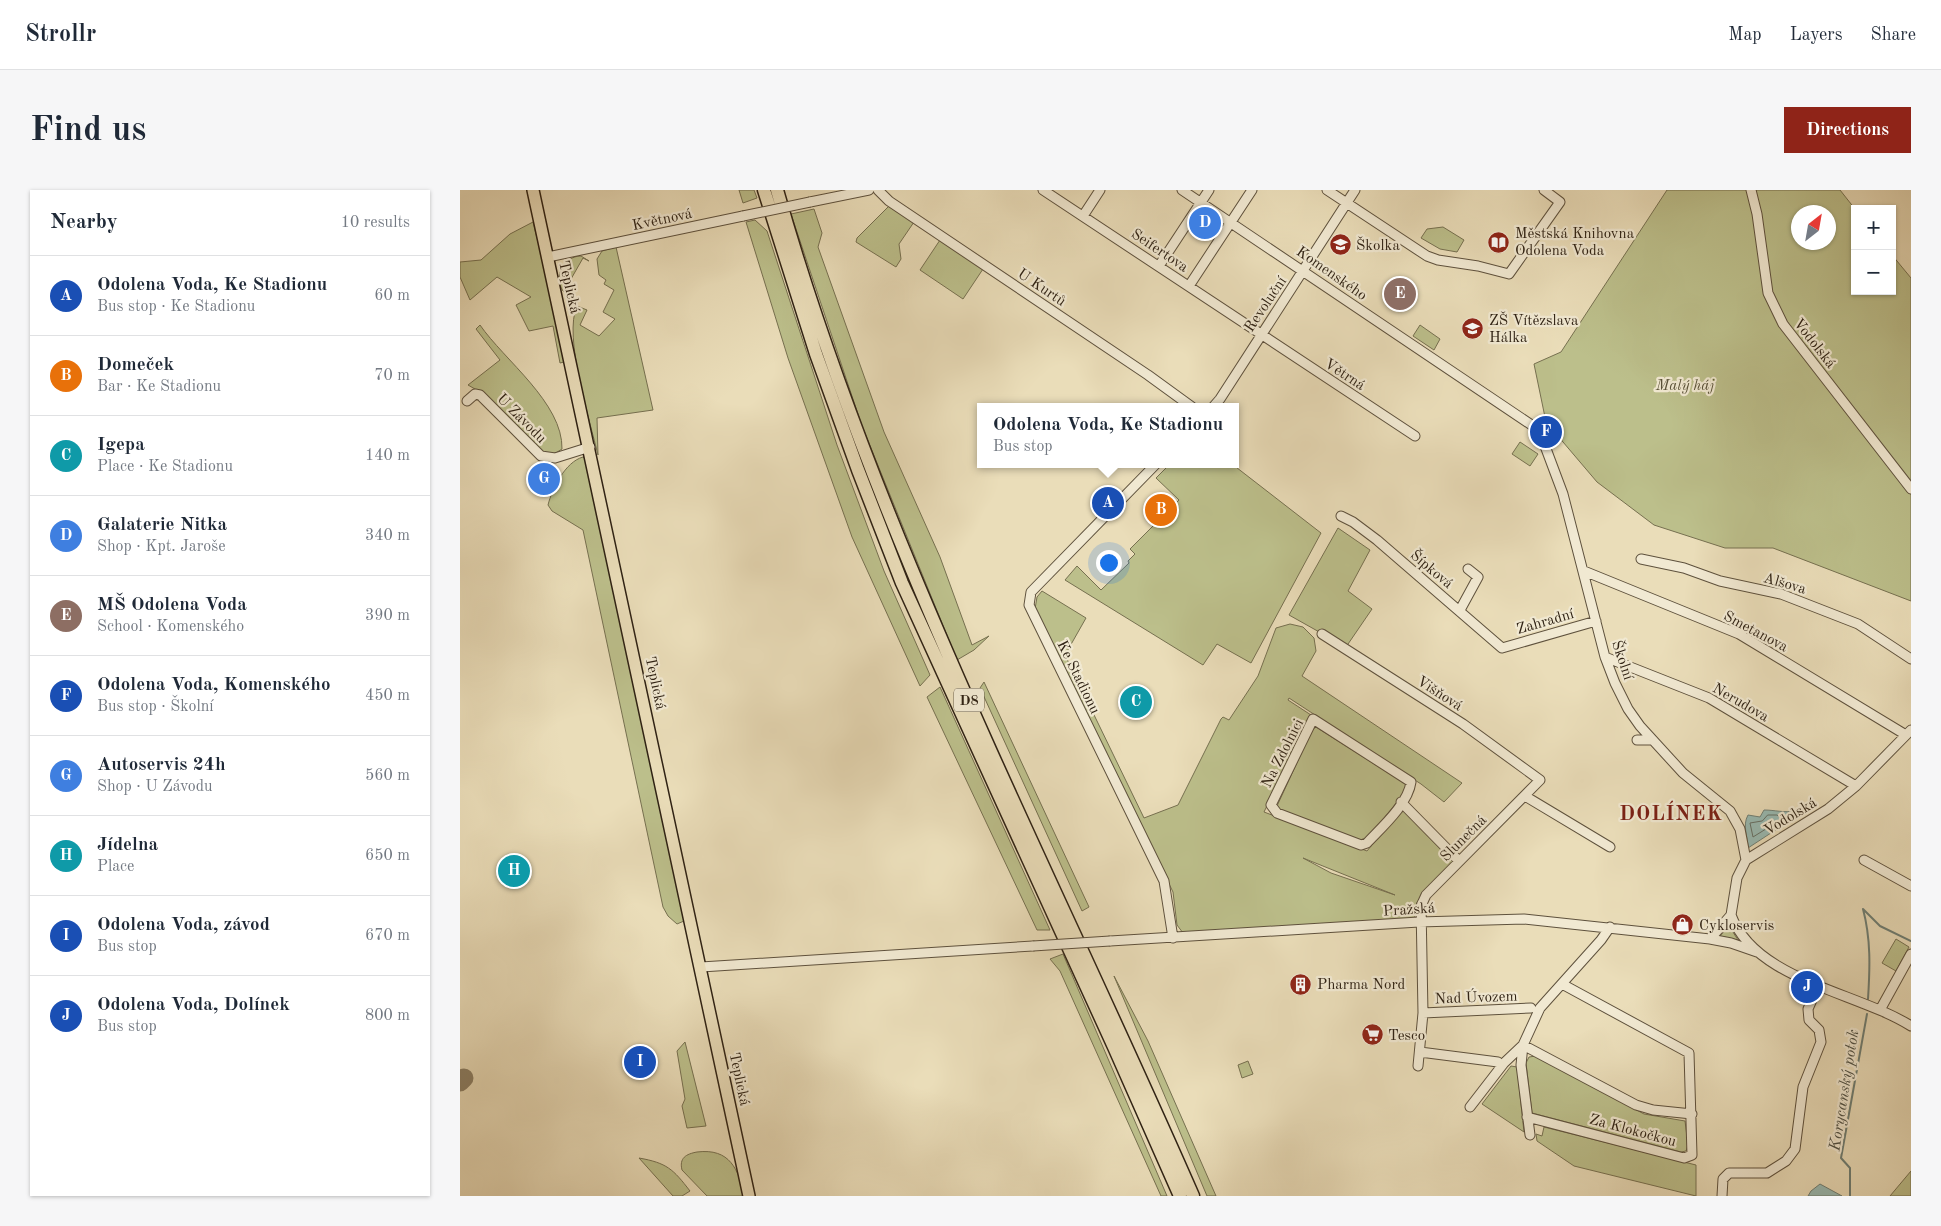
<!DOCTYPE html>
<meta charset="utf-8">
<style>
body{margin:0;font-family:"Old Standard TT",serif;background:#f6f6f7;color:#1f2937}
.controls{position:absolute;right:15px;top:15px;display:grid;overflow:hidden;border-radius:0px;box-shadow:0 1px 4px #0004}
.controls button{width:45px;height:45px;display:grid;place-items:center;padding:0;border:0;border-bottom:1px solid #e0e1e3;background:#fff;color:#1f2937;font:25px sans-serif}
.compass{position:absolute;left:1331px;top:15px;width:45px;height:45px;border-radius:50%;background:#fff;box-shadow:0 1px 4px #0004;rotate:31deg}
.you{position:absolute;left:648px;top:372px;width:18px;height:18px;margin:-12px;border:4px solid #fff;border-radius:50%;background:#1a73e8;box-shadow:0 0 0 8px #1a73e833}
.badge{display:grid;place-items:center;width:32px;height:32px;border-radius:50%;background:#8f2418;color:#fff;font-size:16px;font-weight:700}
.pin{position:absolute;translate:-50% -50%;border:2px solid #fff;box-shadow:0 1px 5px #0006}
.popup{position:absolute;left:517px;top:213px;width:262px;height:65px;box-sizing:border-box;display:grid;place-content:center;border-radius:0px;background:#fff;filter:drop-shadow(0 1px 4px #0005);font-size:16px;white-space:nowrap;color:#747a83}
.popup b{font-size:19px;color:#1f2937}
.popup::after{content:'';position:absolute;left:50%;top:100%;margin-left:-10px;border:10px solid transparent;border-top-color:#fff}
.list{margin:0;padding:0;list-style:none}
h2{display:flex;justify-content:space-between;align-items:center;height:65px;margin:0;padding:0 20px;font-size:21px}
h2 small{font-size:16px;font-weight:400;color:#747a83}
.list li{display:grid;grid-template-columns:32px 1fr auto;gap:15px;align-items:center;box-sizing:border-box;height:80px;padding:0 20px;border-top:1px solid #e0e1e3}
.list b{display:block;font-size:19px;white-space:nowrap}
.list p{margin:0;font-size:16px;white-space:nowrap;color:#747a83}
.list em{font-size:16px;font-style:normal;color:#747a83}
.map{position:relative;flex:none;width:1451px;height:1006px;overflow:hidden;border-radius:0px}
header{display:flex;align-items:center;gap:30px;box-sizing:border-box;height:70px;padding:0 25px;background:#fff;border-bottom:1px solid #e0e1e3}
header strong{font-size:24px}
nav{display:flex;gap:28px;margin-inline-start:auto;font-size:18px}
.intro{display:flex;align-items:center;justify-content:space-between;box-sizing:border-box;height:120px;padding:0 30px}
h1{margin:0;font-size:35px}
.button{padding:12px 22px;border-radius:0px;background:#8f2418;color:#fff;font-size:18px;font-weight:700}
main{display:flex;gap:30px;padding:0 30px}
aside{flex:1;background:#fff;border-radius:0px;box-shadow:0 1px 4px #0004}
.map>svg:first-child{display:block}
.green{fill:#bcbf8b;stroke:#767050;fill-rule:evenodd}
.water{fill:#98bbb4;stroke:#6e7e74}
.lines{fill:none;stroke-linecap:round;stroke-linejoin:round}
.shore{stroke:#646e64;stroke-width:1}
.stream{stroke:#6e7e74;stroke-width:2}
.taxiway{stroke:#8c8066;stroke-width:19}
.minor-casing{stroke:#5e513d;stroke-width:11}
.major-casing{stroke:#2f2214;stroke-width:14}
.highway-casing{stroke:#2f2214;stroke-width:15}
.minor{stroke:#f1e9d2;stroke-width:9}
.major{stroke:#eaddb9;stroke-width:11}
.highway{stroke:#eaddb9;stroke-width:12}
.minor-bridge-casing{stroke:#5e513d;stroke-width:11;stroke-linecap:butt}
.minor-bridge{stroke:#f1e9d2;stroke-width:9}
.labels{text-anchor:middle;stroke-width:4.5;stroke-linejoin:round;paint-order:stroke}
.shield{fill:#f1e9d2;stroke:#695e4d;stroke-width:1}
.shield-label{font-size:14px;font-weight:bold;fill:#2f2214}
.street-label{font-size:15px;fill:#2f2214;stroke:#f1e9d2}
.poi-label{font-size:15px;fill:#2f2214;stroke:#f1e9d2;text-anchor:start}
.park-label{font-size:15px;font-style:italic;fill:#595138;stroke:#f1e9d2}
.water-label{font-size:16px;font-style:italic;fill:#4e5044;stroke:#f1e9d2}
.district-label{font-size:20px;font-weight:bold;letter-spacing:1px;fill:#7a1f14;stroke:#f1e9d2}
</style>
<header>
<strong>Strollr</strong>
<nav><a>Map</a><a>Layers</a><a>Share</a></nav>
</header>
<div class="intro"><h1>Find us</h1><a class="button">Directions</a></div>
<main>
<aside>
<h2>Nearby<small>10 results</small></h2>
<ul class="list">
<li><span class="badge" style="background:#1a4fb4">A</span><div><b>Odolena Voda, Ke Stadionu</b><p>Bus stop · Ke Stadionu</p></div><em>60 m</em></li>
<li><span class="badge" style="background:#e8710a">B</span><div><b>Domeček</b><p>Bar · Ke Stadionu</p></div><em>70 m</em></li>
<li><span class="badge" style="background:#0f9aa8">C</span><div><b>Igepa</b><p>Place · Ke Stadionu</p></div><em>140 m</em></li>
<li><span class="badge" style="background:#3f7fe0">D</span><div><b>Galaterie Nitka</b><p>Shop · Kpt. Jaroše</p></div><em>340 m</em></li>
<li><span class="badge" style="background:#8d6e63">E</span><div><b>MŠ Odolena Voda</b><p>School · Komenského</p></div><em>390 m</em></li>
<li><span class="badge" style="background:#1a4fb4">F</span><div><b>Odolena Voda, Komenského</b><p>Bus stop · Školní</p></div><em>450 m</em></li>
<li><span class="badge" style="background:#3f7fe0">G</span><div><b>Autoservis 24h</b><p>Shop · U Závodu</p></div><em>560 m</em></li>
<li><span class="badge" style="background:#0f9aa8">H</span><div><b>Jídelna</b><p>Place</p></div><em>650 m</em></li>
<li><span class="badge" style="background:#1a4fb4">I</span><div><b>Odolena Voda, závod</b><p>Bus stop</p></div><em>670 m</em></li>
<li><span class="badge" style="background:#1a4fb4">J</span><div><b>Odolena Voda, Dolínek</b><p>Bus stop</p></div><em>800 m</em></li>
</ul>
</aside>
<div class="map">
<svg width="1451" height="1006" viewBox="0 0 1451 1006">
<rect width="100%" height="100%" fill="#eaddb9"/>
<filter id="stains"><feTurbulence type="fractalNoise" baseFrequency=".004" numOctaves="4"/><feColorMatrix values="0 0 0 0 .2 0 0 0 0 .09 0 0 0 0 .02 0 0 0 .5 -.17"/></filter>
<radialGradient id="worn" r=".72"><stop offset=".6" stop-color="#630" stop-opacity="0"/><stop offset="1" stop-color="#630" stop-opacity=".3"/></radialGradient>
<path class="green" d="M279,0H294L297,8L283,13Z
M1207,0H1380L1395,19V101H1432V65L1451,88V411L1313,358H1265L1194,335L1137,292L1086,232L1074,174L1101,162ZM1338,22H1368V52H1338Z
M430,15L454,32L439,54L441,69L436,77L396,52L397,48Z
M354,19L362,43L358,57L424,242L480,367L512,455L529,446L514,460L497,470L402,236L331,24Z
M295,30L307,41L377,255L424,381L470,485L460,496L392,347L328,168L286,32Z
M73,32L88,91L104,172L100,173L93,136L69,141L56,115L71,107L37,87L10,110L0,87V72L21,70L50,44Z
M983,37L1004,50L997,62L980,59L961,48L967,39Z
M480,50L523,79L503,109L460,80Z
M156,57L193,220L137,228L138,265C130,231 103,146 117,116L127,120L120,135L139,146L155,129L143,122L154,100L144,94L146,90L139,85L137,69L142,61Z
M121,66L129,71L123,68L107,96L112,100L111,102L103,101C93,87 104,66 121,66Z
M20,135C44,170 103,213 102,259L94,264H82L22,203L8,195L40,170L16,139Z
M960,135L980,149L974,160L953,146Z
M1060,252L1078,264L1070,276L1052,264Z
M123,267L126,270L224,731L217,734L208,726L203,717L123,340L92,321L88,315C92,299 105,272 123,267Z
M710,274H772L861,343L791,473L757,454L743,475L605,390L617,376L641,400L669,373L668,371L675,364L670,359L719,310L696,288Z
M878,338L910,360L888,401L912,419L886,457L829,425Z
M582,401L626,428L605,465L684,628L718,615L761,529L763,527L769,530L798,486L816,438L830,434L843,437L854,448L856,461L842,486L1002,593L984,612L961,594L829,508L828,510L851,525L804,622L907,661L938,623L945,621L994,670L957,712L954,730L723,743L717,735L713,702L575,419L577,407ZM843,668L935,705L871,683Z
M524,492L629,717L622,721L520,498Z
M480,497L590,740H577L467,507Z
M856,537L946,594V601L907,649L900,651L820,620L817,616L852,540Z
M1269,736L1278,750L1260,746Z
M1436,749L1449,757L1436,781L1422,773Z
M603,764L707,1006H701L600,781L590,769Z
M654,786L688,851L756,1006H747Z
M225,852L246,936L227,938L222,916L225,909L217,861Z
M1076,866L1184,924L1225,931L1228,955L1226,961L1221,962L1072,923L1066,873L1069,867Z
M788,871L793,884L782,888L778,875Z
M1051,876L1057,877L1064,942L1022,914Z
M1084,937L1236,975V1006L1114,976L1077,951L1076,944L1082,946Z
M237,962C270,958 278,979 285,1006H247L222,980C219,968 226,964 237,962Z
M179,968C207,973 213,979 230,1001L222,1006H213Z
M1451,981V1006H1430Z"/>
<path class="water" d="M1304,620C1315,620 1324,623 1335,621L1337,626L1288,658C1288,646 1282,636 1288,625L1300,627Z
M1360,994L1382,1006H1348L1351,1001Z"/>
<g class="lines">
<path class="shore" d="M1308,625H1317L1322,629L1293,647L1290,633L1302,631Z"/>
<path class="stream" d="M1408,809C1410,778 1411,749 1403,719L1420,736L1451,751
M1390,1006V978L1381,968L1407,824"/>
<path class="taxiway" d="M0,892L4,888"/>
<defs>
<path id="minor" d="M418,0L429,11L688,185L732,217
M583,0L955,246
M722,0L1079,240L1103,304L1145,467L1155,493L1168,519L1180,536L1223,583L1270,621L1280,639L1286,670
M867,0L967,66L978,70L1018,76L1049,84L1100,12L1084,0
M1291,0L1297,24L1308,103L1323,134L1451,299
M350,12L409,0
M623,26L640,0
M88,67L283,26
M699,76L749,0
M729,96L792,0
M7,211L15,204L20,205L81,266L95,268L130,257
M753,217L760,209L895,0
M696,274L571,402L569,415L704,691L713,748
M881,326L893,332L917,350L1042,458L1136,431
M1181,369L1224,378L1260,391L1321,404L1398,434L1451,469
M1124,381L1279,444L1446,545
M1000,420L1018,387L1008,379
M862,444L1003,534L1080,590L966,705L961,716L963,823L958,876
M1145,467L1249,508L1396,596
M853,529L951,592C948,614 922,637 907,653L901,655L817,623L811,615Z
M1177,550H1192
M1065,606L1150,657
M941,612L999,671
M1404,670L1451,696
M1271,725C1295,790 1397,802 1451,836
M1250,749L1271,725L1277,688L1286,670L1368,619L1396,596L1451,540
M650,751L959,732L1064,729L1250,749L1271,753L1297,762
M241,777L573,756
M1420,820L1451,764
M963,823L1071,818
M960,862L1038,872
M1010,917L1044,873L1063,855L1080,818L1141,750L1150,737
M1067,927L1224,968L1232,965L1229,863L1102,794
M1070,945L1061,875L1063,855L1176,915L1193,920L1232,924
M1262,1006L1263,989L1269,983H1307L1326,971L1335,959L1343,897L1361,852L1359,840L1349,830L1348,819L1359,794"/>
<path id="major" d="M73,0L289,1006"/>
<path id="highway" d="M304,0L356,164L398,280L442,393L654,857L720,1006
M317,0C416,350 588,674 733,1006"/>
</defs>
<use href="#minor" class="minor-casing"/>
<use href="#major" class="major-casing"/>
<use href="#highway" class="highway-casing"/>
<use href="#minor" class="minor"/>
<use href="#major" class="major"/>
<use href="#highway" class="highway"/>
<defs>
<path id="minor-bridge" d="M283,26L350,12
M573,756L650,751"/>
</defs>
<use href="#minor-bridge" class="minor-bridge-casing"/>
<use href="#minor-bridge" class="minor-bridge"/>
</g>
<defs>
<symbol id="library-disc" viewBox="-11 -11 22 22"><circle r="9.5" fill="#8f2418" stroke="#f1e9d2"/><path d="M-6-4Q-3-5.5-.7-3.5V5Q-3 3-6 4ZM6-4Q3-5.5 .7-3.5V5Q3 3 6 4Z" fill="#fff"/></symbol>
<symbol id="school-disc" viewBox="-11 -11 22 22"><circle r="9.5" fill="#8f2418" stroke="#f1e9d2"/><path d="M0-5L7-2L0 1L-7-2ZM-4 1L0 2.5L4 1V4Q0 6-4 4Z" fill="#fff"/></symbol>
<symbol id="shop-disc" viewBox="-11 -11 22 22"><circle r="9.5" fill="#8f2418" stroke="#f1e9d2"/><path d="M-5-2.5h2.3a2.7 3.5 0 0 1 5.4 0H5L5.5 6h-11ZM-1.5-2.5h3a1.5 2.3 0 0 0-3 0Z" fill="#fff"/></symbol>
<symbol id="building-disc" viewBox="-11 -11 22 22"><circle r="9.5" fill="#8f2418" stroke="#f1e9d2"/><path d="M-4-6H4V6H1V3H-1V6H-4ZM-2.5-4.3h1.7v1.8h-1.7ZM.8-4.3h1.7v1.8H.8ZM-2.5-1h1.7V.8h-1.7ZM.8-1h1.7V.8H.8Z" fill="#fff"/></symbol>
<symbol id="supermarket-disc" viewBox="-11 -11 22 22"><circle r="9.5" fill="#8f2418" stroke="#f1e9d2"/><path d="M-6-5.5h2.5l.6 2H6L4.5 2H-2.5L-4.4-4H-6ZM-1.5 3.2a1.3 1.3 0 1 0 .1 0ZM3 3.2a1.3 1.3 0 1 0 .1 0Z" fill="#fff"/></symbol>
</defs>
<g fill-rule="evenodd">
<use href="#library-disc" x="1026" y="40" width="25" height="25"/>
<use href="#school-disc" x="868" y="42" width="25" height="25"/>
<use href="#school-disc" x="1000" y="126" width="25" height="25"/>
<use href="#shop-disc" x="1210" y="722" width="25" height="25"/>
<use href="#building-disc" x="828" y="782" width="25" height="25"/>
<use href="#supermarket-disc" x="900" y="832" width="25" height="25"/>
</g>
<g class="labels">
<rect class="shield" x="494" y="498.5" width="30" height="23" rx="4"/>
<g class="shield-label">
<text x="509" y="515">D8</text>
</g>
<g class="street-label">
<text transform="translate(202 29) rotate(-12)" y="5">Květnová</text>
<text transform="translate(700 60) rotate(34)" y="5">Seifertova</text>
<text transform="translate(872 83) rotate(35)" y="5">Komenského</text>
<text transform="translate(110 97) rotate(77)" y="5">Teplická</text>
<text transform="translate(582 97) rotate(34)" y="5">U Kurtů</text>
<text transform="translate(805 114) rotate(-56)" y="5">Revoluční</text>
<text transform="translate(1355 153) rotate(52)" y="5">Vodolská</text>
<text transform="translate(885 184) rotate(33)" y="5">Větrná</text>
<text transform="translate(62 228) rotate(45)" y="5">U Závodu</text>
<text transform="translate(972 379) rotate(40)" y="5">Šípková</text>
<text transform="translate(1325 393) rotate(16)" y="5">Alšova</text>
<text transform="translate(1085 431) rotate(-16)" y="5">Zahradní</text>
<text transform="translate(1296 441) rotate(28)" y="5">Smetanova</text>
<text transform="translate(1163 470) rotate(71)" y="5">Školní</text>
<text transform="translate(619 487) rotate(64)" y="5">Ke Stadionu</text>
<text transform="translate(196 493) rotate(78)" y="5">Teplická</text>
<text transform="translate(980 503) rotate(33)" y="5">Višňová</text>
<text transform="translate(1281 512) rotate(30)" y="5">Nerudova</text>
<text transform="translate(822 563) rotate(-63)" y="5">Na Zdolnici</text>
<text transform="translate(1330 626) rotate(-31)" y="5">Vodolská</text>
<text transform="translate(1003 648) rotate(-45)" y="5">Slunečná</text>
<text transform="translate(949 719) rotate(-4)" y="5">Pražská</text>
<text transform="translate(1016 807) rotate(-2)" y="5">Nad Úvozem</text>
<text transform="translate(280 889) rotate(78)" y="5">Teplická</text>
<text transform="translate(1173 940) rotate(15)" y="5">Za Klokočkou</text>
</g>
<g class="poi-label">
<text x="1055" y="48">Městská Knihovna<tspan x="1055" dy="17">Odolena Voda</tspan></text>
<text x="896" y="60">Školka</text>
<text x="1029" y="135">ZŠ Vítězslava<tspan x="1029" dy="17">Hálka</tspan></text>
<text x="1239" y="740">Cykloservis</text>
<text x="857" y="799">Pharma Nord</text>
<text x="928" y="850">Tesco</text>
</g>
<g class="park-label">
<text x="1225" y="200">Malý háj</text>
</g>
<g class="water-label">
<text transform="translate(1383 900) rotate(-81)" y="6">Korycanský potok</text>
</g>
<g class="district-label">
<text x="1211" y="630">DOLÍNEK</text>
</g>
</g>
<rect width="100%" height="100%" filter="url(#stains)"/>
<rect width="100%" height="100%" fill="url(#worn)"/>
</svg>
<div class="controls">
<button>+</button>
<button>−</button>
</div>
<svg class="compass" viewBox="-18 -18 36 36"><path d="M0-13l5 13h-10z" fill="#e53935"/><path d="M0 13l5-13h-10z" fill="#747a83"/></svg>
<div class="you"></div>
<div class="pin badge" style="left:648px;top:313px;background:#1a4fb4">A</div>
<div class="popup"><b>Odolena Voda, Ke Stadionu</b>Bus stop</div>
<div class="pin badge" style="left:701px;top:320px;background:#e8710a">B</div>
<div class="pin badge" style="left:676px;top:512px;background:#0f9aa8">C</div>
<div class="pin badge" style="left:745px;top:33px;background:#3f7fe0">D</div>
<div class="pin badge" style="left:940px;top:104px;background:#8d6e63">E</div>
<div class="pin badge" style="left:1086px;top:242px;background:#1a4fb4">F</div>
<div class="pin badge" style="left:84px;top:289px;background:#3f7fe0">G</div>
<div class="pin badge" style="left:54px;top:681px;background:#0f9aa8">H</div>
<div class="pin badge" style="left:180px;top:872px;background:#1a4fb4">I</div>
<div class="pin badge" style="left:1347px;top:797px;background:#1a4fb4">J</div>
</div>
</main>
